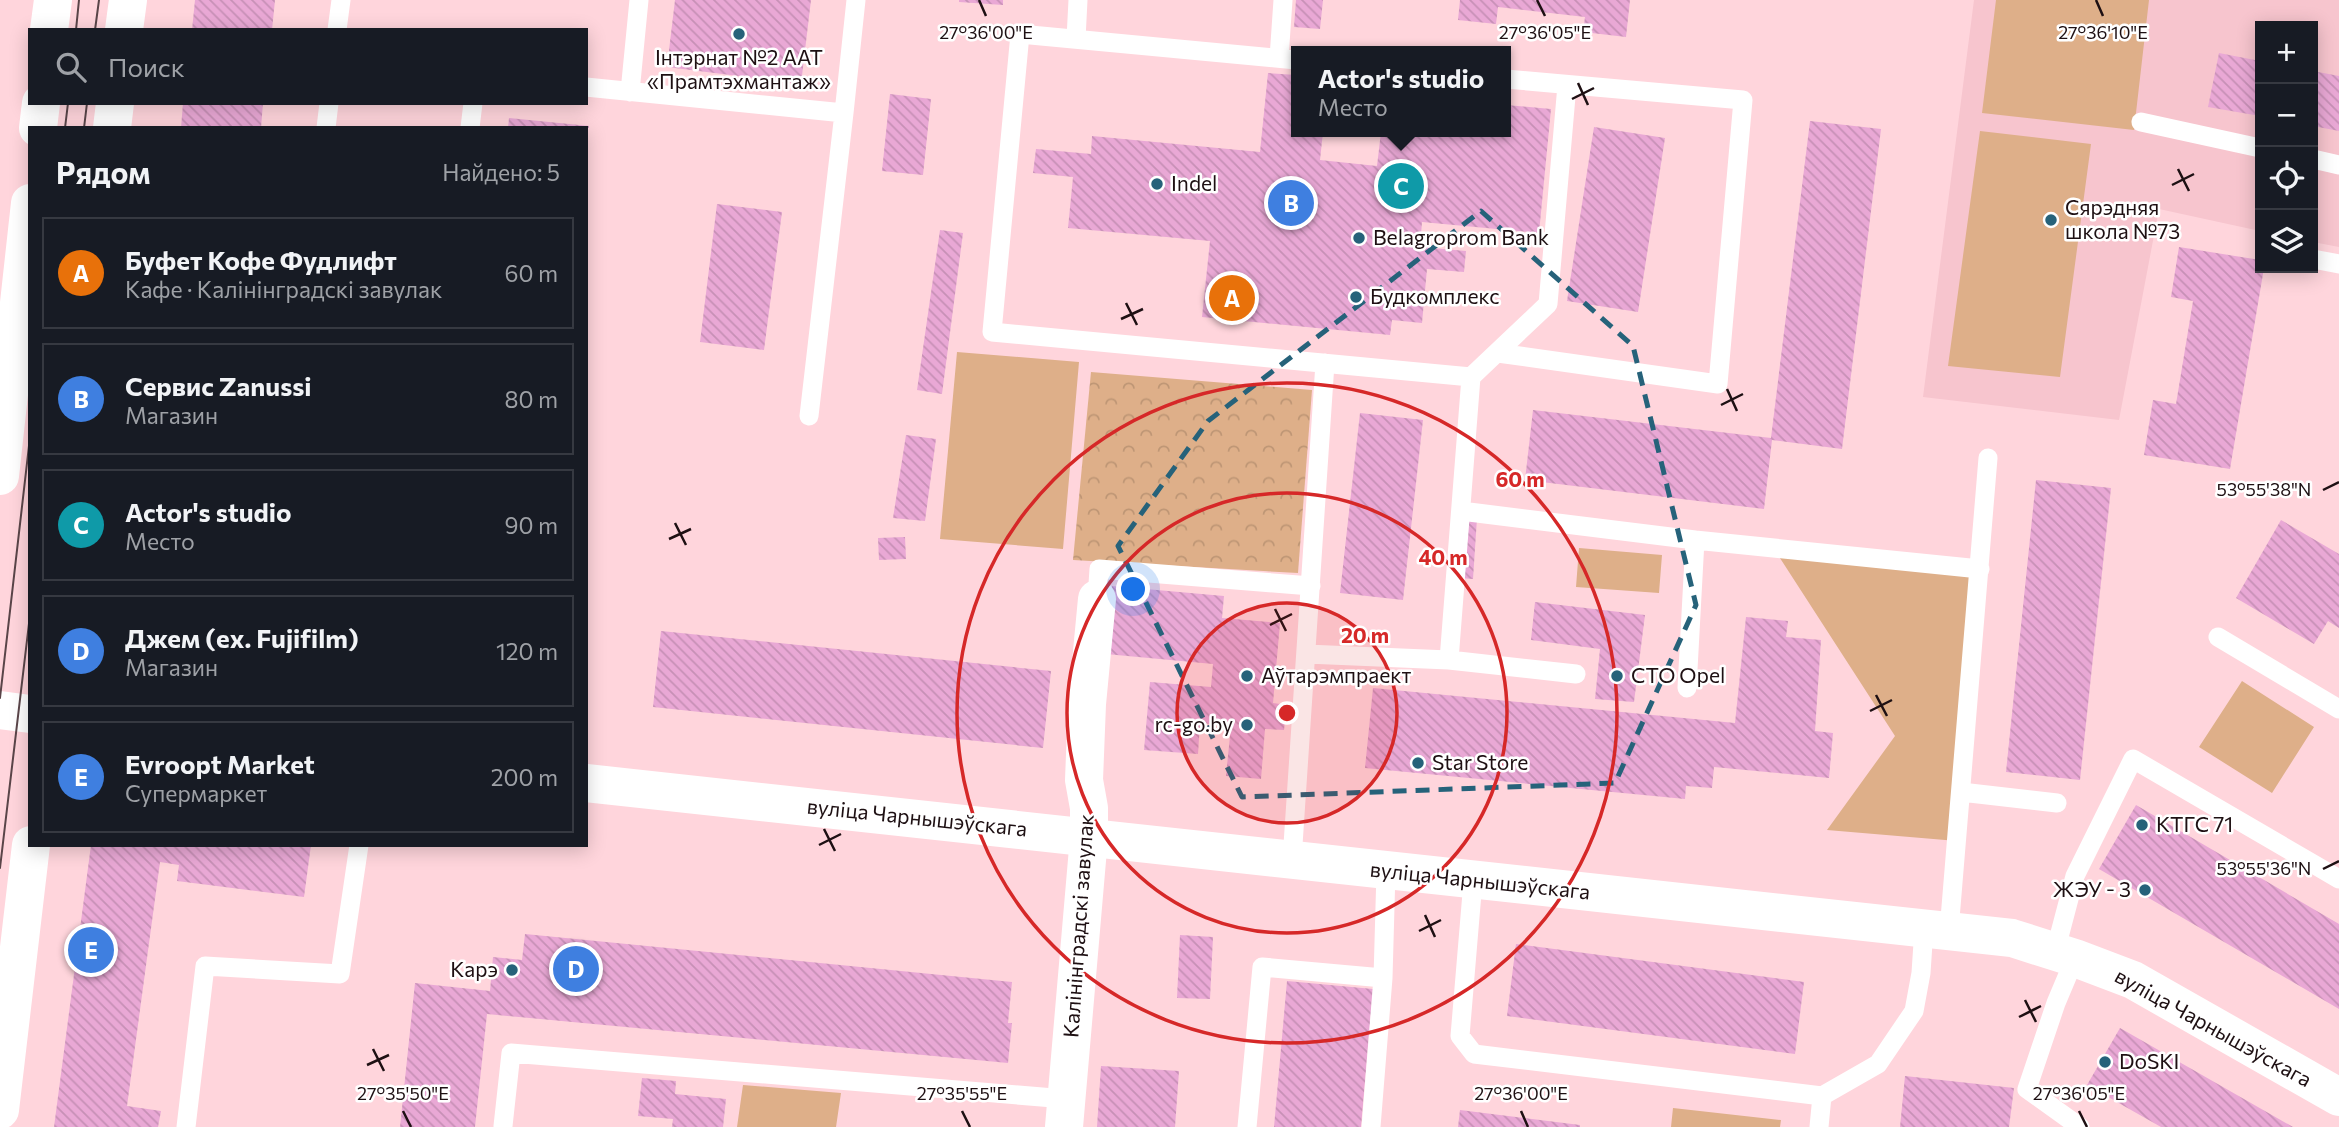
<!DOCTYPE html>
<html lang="ru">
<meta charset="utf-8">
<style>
body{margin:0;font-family:Commissioner,sans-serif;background:#20242c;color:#f1f3f6}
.controls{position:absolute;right:21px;top:21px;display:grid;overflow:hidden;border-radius:0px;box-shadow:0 4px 18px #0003}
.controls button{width:63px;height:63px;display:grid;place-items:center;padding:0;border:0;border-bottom:2px solid #363941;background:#171b24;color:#f1f3f6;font:35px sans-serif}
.you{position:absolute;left:1134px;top:590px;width:24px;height:24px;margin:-18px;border:5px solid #fff;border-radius:50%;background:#1a73e8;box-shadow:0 0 0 10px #1a73e833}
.badge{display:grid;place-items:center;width:46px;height:46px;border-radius:50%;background:#96b2be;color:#fff;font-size:23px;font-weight:700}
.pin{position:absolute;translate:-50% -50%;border:4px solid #fff;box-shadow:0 2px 7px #0006}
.popup{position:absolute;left:1291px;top:46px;width:220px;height:91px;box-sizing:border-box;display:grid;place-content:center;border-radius:0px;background:#171b24;filter:drop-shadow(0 2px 5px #0005);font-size:23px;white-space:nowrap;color:#9ea1a6}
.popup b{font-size:26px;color:#f1f3f6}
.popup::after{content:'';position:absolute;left:50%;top:100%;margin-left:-14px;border:14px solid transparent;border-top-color:#171b24}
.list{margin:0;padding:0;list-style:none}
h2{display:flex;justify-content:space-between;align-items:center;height:91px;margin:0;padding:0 28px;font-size:30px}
h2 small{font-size:23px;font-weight:400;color:#9ea1a6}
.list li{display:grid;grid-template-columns:46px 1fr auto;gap:21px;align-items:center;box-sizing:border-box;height:112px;margin:0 14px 14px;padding:0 14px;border:2px solid #363941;border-radius:0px}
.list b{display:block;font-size:26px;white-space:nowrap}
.list p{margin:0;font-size:23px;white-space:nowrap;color:#9ea1a6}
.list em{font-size:23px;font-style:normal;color:#9ea1a6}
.icon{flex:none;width:38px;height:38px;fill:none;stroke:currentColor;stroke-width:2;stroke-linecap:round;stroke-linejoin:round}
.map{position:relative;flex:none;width:2339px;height:1127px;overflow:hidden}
.search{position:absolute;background:#171b24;box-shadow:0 4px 18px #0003;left:28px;top:28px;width:560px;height:77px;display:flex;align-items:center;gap:18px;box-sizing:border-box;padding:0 24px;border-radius:0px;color:#9ea1a6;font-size:26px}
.panel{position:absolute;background:#171b24;box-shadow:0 4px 18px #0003;left:28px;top:126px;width:560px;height:721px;border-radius:0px}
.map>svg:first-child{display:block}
.built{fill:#f7c5ce}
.green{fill:#deaf89}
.forest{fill:url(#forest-crowns)}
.building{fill:url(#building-back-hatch)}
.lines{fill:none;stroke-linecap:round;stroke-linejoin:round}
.lane{stroke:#fff;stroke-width:19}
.street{stroke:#fff;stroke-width:38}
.secondary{stroke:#fff;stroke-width:38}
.primary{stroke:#fff;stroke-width:38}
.tram{stroke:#5a4549;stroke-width:2}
.marked{fill:none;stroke:#26627a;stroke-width:5;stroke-dasharray:14 9;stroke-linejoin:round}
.ticks{fill:none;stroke:#1e1013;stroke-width:2.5}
.ring{fill:none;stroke:#d62828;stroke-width:3.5}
.poi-dot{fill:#26627a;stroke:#fff;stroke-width:2.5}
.labels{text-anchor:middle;stroke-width:5;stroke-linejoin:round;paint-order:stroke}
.poi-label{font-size:21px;fill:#1e1013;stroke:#fff;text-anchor:start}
.street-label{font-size:21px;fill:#1e1013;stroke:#fff}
.ticks-label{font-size:18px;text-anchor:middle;fill:#1e1013;stroke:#fff;stroke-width:5;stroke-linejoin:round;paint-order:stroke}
.centre{fill:#d62828;stroke:#fff;stroke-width:3.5}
.ring-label{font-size:21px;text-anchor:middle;font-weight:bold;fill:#d62828;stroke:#fff;stroke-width:5;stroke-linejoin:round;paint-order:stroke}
</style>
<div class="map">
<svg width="2339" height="1127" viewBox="0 0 2339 1127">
<defs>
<pattern id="forest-crowns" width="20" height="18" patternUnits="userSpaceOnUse" patternTransform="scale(1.75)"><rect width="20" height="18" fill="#deaf89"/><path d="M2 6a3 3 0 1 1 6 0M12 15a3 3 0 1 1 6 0" fill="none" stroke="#be9675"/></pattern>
<pattern id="building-back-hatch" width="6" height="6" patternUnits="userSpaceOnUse" patternTransform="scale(1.75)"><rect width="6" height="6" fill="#e9a8d5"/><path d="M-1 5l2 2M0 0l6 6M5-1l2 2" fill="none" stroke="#c790b6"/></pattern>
</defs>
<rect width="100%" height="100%" fill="#ffd5dc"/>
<path class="built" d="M1974,0H2339V247L2313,242V26H2260V231L2159,209L2119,420L1923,397Z"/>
<path class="green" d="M1996,0H2149L2134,130L1982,113Z
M1980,131L2091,144L2060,377L1948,366Z
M957,352L1079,362L1063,549L940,539Z
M1579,548L1662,555L1659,593L1576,587Z
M1776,552L1974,569L1957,841L1827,830L1895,736Z
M2242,681L2314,727L2272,793L2199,747Z
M743,1085L841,1093L836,1127H737Z
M1673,1108L1781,1120L1780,1127H1671Z"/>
<path class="forest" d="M1091,372L1312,390L1298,573L1073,560Z"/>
<path class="building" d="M195,0H275L272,30H192Z
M675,0H811L801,84L667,67Z
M959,0H1003V5L959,2Z
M1296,0H1323L1320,29L1294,27Z
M1460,0H1630L1626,37L1583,32L1585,17L1498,7L1496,24L1458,20Z
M2219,53L2260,61V116L2208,107Z
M2313,71L2339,76V131L2313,126Z
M1268,73L1296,75V132H1323L1320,160L1377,166L1381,132H1506V105L1551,109L1539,233L1422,222L1420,247L1466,251L1464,272L1427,269L1422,323L1392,320L1390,335L1202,317L1210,241L1068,228L1073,177L1033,173L1036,149L1091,154L1092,136L1260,152Z
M890,94L931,99L923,175L882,171Z
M183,103H263L261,128H181Z
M509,118L589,126V128H508Z
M1810,121L1881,129L1842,449L1772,440L1764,509L1525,480L1533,410L1771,438Z
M1594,127L1665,138L1638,312L1567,301Z
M717,204L782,212L764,350L700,342Z
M940,230L963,233L942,394L917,390Z
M2179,247L2260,260V268H2264L2230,469L2144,455L2153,400L2176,404L2193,301L2171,297Z
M1360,413L1423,420L1403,600L1340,593Z
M906,435L936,439L925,521L893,518Z
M2036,480L2111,488L2080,780L2006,772Z
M1464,517L1477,518L1473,579L1460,578Z
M2281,520L2339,554V628L2328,621L2314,644L2236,598Z
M905,537L906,559L879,560L878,538Z
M1112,586L1224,596L1222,618L1280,623L1273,703L1287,705L1284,730L1265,729L1261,779L1226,776L1231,726L1200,723L1198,754L1144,750L1150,682L1211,687L1213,664L1106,654Z
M1535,602L1645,615L1634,702L1595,699L1600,649L1531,640Z
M1746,617L1788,621L1786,637L1821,640L1815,731L1833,733L1829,778L1714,767L1712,788L1686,786L1685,799L1365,768L1373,688L1735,723Z
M661,631L1051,671L1043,748L653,707Z
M2136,805L2339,924V1009L2099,869Z
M91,845H311L304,897L177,881L179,865L160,862L127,1106L161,1111L158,1127H54Z
M525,934L1012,982L1008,1023H1012L1008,1063L487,1014L475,1127H400L415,983L490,991L493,957L522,960Z
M1180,935L1213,937L1210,999L1177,998Z
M1516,944L1804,982L1795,1054L1507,1016Z
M1287,981L1373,989L1361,1127H1274Z
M2120,1028L2293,1127H2161L2087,1085Z
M1101,1066L1179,1071L1175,1127H1097Z
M1905,1076L2014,1088L2009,1127H1900Z
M642,1078L676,1081L675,1094L726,1099L723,1127H672L673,1119L638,1116Z
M1460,1110L1580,1125V1127H1458Z"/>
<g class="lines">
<path class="lane" d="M337,30L341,0
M1076,39L1078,0
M1279,58L1283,0
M1296,60L1020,34L992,332L1471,377
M586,87L844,113L856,0
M630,92L639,0
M2141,122L2260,148
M326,128L329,103
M470,128L473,103
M2313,159L2339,165
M2313,259L2339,264
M1498,353L1718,384L1743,100L1506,79
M809,416L844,113
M1461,511L1695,540L1687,688
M1695,540L1980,569
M1097,599L1099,569L1311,586
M2218,637L2339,709
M1306,654L1449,660L1471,377L1548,304L1567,85
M1449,660L1576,674
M1961,792L2057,803
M1292,860L1325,363
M1473,881L1460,1036L1474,1054L1822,1096L1878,1064L1914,1011L1921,973L1924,928
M1949,931L1988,458
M2055,952L2075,876L2133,759L2339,879
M2075,958L2056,1003L2027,1089L2080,1127
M1383,978L1386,871
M503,1126L511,1053L1066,1099
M186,1127L205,966L340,974L359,845
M1247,1127L1262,967L1383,978L1371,1127
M1819,1127L1822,1096"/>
<path class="street" d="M1064,1127L1089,837V808L1084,780L1087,704L1097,599"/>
<path class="secondary" d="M0,710L30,714
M586,783L2012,938L2075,958L2133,980L2339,1097"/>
<path class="primary" d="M49,30L53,0
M124,30L128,0
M38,128L41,103
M112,128L115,103
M0,476L30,203
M0,1110L31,845"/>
<path class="tram" d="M76,30L79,0
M95,30L99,0
M65,128L68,103
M84,128L87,103
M0,698L30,437
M0,868L30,615"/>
</g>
<path class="marked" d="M1481,211L1633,346L1696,605L1615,783L1242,797L1118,546L1208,421Z"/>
<path class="ticks" d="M979,0L986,16M1537,0L1545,16M2096,0L2103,16M1578,83L1588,105M1572,99L1594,88M2178,169L2189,191M2172,185L2194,174M1126,303L1137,325M1121,319L1143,309M1727,389L1737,411M1721,405L1743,394M2323,490L2339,482M675,523L686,545M669,539L691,529M1275,609L1286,631M1270,625L1292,614M1876,695L1887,716M1870,711L1892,700M824,829L835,851M819,845L841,834M2323,869L2339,861M1425,915L1435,937M1419,931L1441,920M2025,1000L2036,1022M2019,1017L2041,1006M373,1049L384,1071M367,1065L389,1055M403,1111L411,1127M962,1111L970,1127M1521,1111L1528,1127M2079,1111L2087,1127"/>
<circle cx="1287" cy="713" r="110" fill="#d62828" fill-opacity=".12"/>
<g class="ring">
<circle cx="1287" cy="713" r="110"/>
<circle cx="1287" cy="713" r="220"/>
<circle cx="1287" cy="713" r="330"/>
</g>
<g class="poi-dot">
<circle cx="739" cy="34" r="7"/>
<circle cx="1157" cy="184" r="7"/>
<circle cx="2051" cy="220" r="7"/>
<circle cx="1359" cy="238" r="7"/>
<circle cx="1356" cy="297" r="7"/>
<circle cx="1247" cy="676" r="7"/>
<circle cx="1617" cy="676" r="7"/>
<circle cx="1247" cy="725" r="7"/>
<circle cx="1418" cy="763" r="7"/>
<circle cx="2142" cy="825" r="7"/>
<circle cx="2145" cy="890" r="7"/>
<circle cx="512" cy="970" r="7"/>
<circle cx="2105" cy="1062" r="7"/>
</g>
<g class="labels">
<g class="poi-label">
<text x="739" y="65" text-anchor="middle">Інтэрнат №2 ААТ<tspan x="739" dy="24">«Прамтэхмантаж»</tspan></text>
<text x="1171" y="191">Indel</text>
<text x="2065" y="215">Сярэдняя<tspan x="2065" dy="24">школа №73</tspan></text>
<text x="1373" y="245">Belagroprom Bank</text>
<text x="1370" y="304">Будкомплекс</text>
<text x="1261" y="683">Аўтарэмпраект</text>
<text x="1631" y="683">СТО Opel</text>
<text x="1233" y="732" text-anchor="end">rc-go.by</text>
<text x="1432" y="770">Star Store</text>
<text x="2156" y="832">КТГС 71</text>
<text x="2131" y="897" text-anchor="end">ЖЭУ - 3</text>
<text x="498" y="977" text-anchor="end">Карэ</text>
<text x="2119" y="1069">DoSKI</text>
</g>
<g class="street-label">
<text transform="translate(917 818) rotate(6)" y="7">вуліца Чарнышэўскага</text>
<text transform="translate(1480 881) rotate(6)" y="7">вуліца Чарнышэўскага</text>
<text transform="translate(1079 926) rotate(-86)" y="7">Калінінградскі завулак</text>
<text transform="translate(2213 1028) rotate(29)" y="7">вуліца Чарнышэўскага</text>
</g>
</g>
<g class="ticks-label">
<text x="986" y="39">27°36'00"E</text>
<text x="1545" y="39">27°36'05"E</text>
<text x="2103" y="39">27°36'10"E</text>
<text x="2264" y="496">53°55'38"N</text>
<text x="2264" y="875">53°55'36"N</text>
<text x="403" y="1100">27°35'50"E</text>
<text x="962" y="1100">27°35'55"E</text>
<text x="1521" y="1100">27°36'00"E</text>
<text x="2079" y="1100">27°36'05"E</text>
</g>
<circle cx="1287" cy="713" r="10" class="centre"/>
<g class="ring-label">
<text x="1520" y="487">60 m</text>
<text x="1443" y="565">40 m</text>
<text x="1365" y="643">20 m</text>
</g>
</svg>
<div class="controls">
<button>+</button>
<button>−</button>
<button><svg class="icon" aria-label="locate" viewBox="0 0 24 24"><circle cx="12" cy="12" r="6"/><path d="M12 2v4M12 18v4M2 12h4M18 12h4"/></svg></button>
<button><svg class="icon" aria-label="layers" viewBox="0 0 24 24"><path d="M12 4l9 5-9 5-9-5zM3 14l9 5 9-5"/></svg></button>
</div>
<div class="you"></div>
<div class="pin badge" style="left:1232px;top:298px;background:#e8710a">A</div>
<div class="pin badge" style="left:1291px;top:203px;background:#3f7fe0">B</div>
<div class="pin badge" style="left:1401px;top:186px;background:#0f9aa8">C</div>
<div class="popup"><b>Actor's studio</b>Место</div>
<div class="pin badge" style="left:576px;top:969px;background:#3f7fe0">D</div>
<div class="pin badge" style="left:91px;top:950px;background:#3f7fe0">E</div>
<div class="search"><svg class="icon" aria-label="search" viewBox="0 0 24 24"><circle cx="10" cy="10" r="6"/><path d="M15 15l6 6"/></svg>Поиск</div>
<section class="panel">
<h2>Рядом<small>Найдено: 5</small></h2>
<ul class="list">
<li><span class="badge" style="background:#e8710a">A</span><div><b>Буфет Кофе Фудлифт</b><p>Кафе · Калінінградскі завулак</p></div><em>60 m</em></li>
<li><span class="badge" style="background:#3f7fe0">B</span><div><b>Сервис Zanussi</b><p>Магазин</p></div><em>80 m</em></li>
<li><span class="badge" style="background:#0f9aa8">C</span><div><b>Actor's studio</b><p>Место</p></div><em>90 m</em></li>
<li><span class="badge" style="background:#3f7fe0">D</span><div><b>Джем (ex. Fujifilm)</b><p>Магазин</p></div><em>120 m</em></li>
<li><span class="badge" style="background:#3f7fe0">E</span><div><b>Evroopt Market</b><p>Супермаркет</p></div><em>200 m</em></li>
</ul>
</section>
</div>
